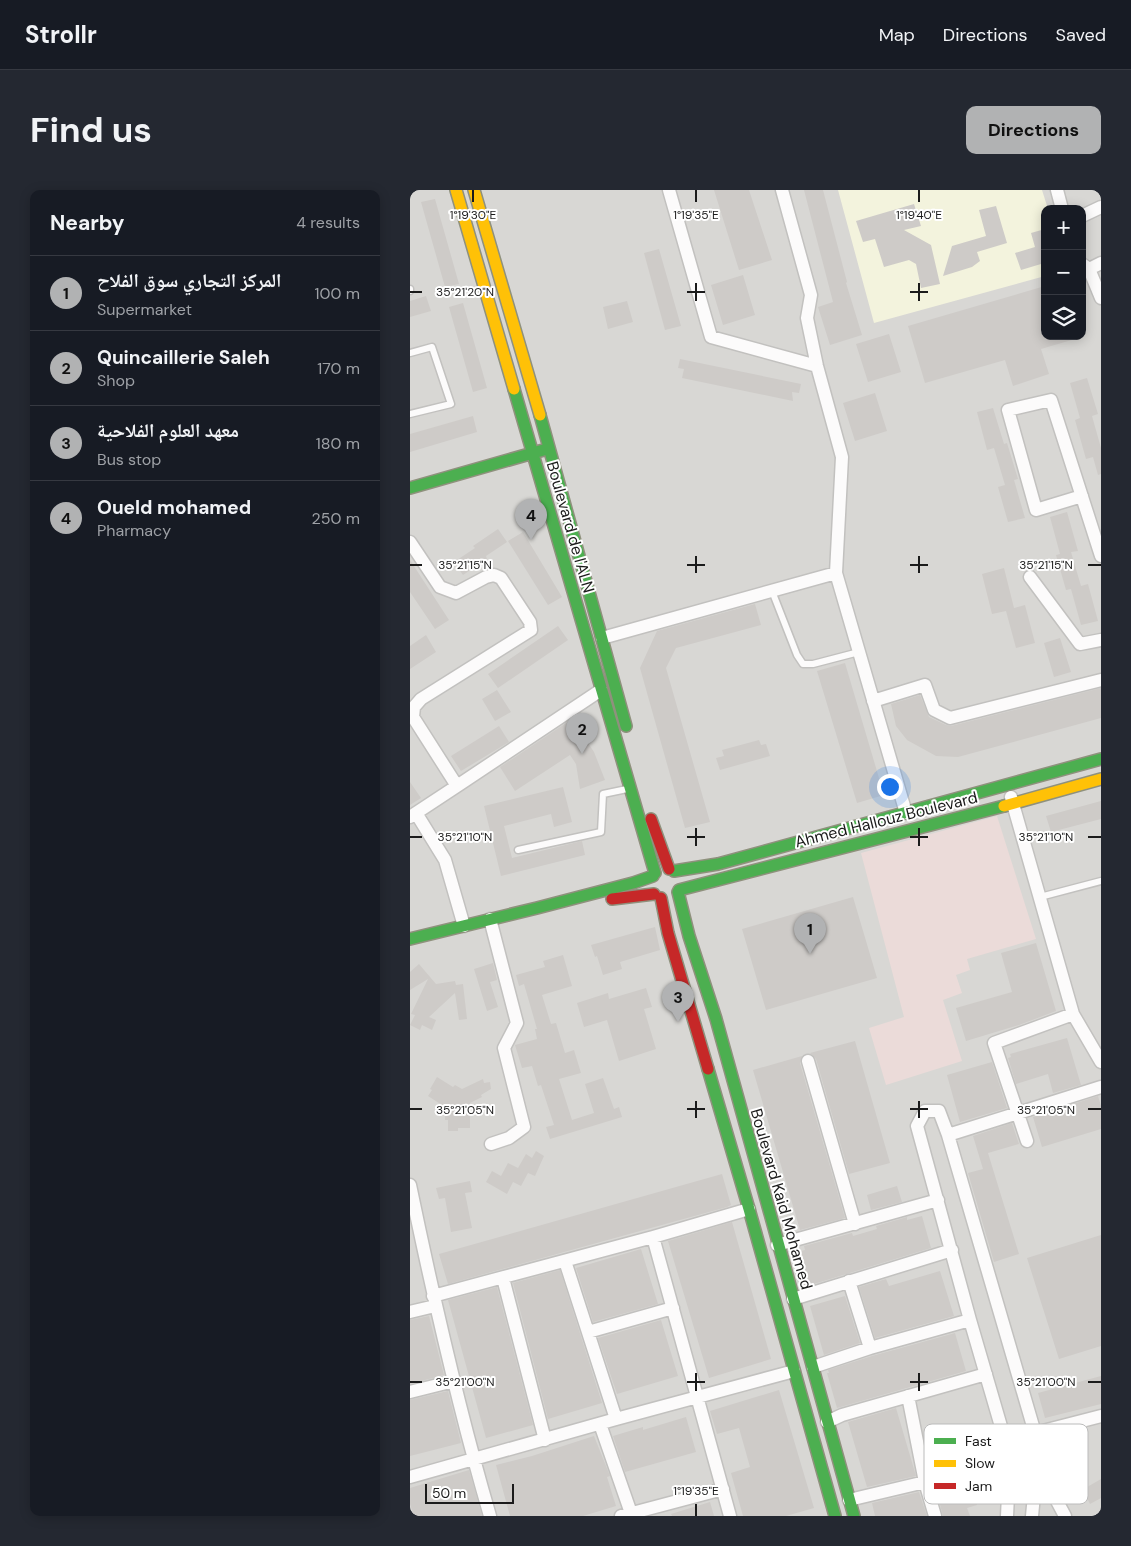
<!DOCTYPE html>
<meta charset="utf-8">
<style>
body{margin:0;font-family:"DM Sans","Noto Naskh Arabic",sans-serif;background:#242831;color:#f1f3f6}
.controls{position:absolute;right:15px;top:15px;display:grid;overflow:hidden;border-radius:10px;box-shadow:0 2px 12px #0003}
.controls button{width:45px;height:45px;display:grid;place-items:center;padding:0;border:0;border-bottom:1px solid #363941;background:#171b24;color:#f1f3f6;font:25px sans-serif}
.scale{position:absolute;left:15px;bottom:12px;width:89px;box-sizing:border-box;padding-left:5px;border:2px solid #1b1b1b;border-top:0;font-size:14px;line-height:18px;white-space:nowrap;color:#1b1b1b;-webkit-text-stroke:4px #fff;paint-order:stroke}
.you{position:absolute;left:479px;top:596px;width:18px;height:18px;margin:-12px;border:4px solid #fff;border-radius:50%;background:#1a73e8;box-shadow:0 0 0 8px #1a73e833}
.badge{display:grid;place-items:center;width:32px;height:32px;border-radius:50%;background:#b1b2b3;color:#111;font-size:16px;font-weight:700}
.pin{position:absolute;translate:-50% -41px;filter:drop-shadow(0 1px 2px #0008)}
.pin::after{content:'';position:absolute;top:26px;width:18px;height:15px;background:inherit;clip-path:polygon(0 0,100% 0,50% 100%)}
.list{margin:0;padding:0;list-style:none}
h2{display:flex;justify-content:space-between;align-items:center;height:65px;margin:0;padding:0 20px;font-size:21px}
h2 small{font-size:16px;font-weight:400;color:#9ea1a6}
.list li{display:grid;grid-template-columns:32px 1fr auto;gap:15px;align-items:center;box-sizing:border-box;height:75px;padding:0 20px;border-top:1px solid #363941}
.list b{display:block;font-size:19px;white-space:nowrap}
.list p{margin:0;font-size:16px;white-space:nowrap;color:#9ea1a6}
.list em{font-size:16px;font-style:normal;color:#9ea1a6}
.icon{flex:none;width:28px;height:28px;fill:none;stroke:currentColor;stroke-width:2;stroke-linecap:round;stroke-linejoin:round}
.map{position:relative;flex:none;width:691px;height:1326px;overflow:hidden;border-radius:10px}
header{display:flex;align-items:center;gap:30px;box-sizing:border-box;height:70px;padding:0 25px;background:#171b24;border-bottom:1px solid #363941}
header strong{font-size:24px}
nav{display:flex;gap:28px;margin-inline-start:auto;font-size:18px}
.intro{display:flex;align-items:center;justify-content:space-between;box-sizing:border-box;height:120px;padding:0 30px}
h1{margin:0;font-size:35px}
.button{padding:12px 22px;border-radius:10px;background:#b1b2b3;color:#111;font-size:18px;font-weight:700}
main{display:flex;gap:30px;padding:0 30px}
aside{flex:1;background:#171b24;border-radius:10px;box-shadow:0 2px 12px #0003}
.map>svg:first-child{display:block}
.residential{fill:#d8d7d4;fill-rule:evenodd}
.commercial{fill:#ebdbd9}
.education{fill:#f3f3dd}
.building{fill:#cecbc8}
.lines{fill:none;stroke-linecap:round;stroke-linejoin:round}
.lane-casing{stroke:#c2c1bf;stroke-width:9}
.street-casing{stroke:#c2c1bf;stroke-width:15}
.fast-casing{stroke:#8f917d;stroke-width:14}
.slow-casing{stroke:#8f917d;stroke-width:14}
.jam-casing{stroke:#8f917d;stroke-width:14}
.lane{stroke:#fcfbfb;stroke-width:6}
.street{stroke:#fcfbfb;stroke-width:12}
.fast{stroke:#4caf50;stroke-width:11}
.slow{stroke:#ffc107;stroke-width:11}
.jam{stroke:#c62828;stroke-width:11}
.ticks{fill:none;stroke:#1b1b1b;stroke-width:2}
.labels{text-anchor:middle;stroke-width:4;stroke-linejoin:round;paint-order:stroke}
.street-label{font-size:16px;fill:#1b1b1b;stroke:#fff}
.key{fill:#fff;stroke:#bbb;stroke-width:1}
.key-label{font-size:14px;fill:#1b1b1b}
.ticks-label{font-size:12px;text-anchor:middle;fill:#1b1b1b;stroke:#fff;stroke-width:4;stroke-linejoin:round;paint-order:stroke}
</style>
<header>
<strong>Strollr</strong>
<nav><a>Map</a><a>Directions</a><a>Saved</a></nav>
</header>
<div class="intro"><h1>Find us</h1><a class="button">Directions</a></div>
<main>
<aside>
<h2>Nearby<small>4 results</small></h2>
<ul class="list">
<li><span class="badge">1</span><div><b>المركز التجاري سوق الفلاح</b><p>Supermarket</p></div><em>100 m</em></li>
<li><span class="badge">2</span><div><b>Quincaillerie Saleh</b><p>Shop</p></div><em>170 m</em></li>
<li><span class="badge">3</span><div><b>معهد العلوم الفلاحية</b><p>Bus stop</p></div><em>180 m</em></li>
<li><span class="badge">4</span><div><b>Oueld mohamed</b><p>Pharmacy</p></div><em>250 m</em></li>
</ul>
</aside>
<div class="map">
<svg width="691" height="1326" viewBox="0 0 691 1326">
<rect width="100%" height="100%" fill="#e9e7e3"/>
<path class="residential" d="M0,0H691V1326H0ZM635,19H672V146H635Z"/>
<path class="commercial" d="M587,626L626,749L557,769L560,780L546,785L552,803L533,810L552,871L476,895L459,838L494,827L451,663Z"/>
<path class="education" d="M428,0H632L638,19H635V86L464,133Z"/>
<path class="building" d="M304,0H339L362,70L329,80Z
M394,0H413L437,92L436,93L452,145L420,155L408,117L423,112Z
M25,9L49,94L35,97L11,12Z
M504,14L511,36L494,40L521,55L530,94L511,98L506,74L499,70L474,77L465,49L453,52L446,31Z
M586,16L597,53L567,62L570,71L562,77L533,86L542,56L576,46L569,20Z
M635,39V80H633L631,74L611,80L605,63L625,57L621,43Z
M249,59L271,136L255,140L234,63Z
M333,85L345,125L313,135L301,95Z
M635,96V146H665V149L631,159L639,184L603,196L595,170L515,193L498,136Z
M16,106L21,121L0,127V111Z
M217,111L223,132L198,139L193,117Z
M53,113L77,198L63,202L39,117Z
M479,144L491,182L458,192L446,154Z
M270,169L391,194L389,203L382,202L383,211L272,188L274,179L268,178Z
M677,188L688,224L682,226L691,258V284L688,285L683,267L676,269L665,230L670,228L660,193Z
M465,203L477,241L445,251L433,213Z
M583,218L594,254L597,253L608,289L604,290L615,328L598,332L588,297L595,295L584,258L577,260L567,222Z
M63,226L67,242L0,262V244Z
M657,322L668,361L661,362L671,396L678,394L688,431L671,435L661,399L656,400L646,365L650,364L640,327Z
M88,339L97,352L76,366L77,369L53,385L44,372L65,358L63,356Z
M113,342L152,407L138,415L98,351Z
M0,370L39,430L25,439L0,402Z
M594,378L604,418L615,415L625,453L606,458L596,421L582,424L572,384Z
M345,414L351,435L266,458L256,478L300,632L275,638L230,478L247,441Z
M148,436L158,450L88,498L78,484Z
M16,445L26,462L0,479V456Z
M650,448L661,482L644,487L634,453Z
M435,473L474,605L447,613L407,481Z
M691,498V528L548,567L526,566L497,550L486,536L481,514L510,505L519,527L536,535L541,536Z
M87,500L101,522L85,531L72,509Z
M162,529L184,562L195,590L170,599L166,574L160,565L105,601L90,577Z
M89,536L99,552L51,581L41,566Z
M349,550L351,555L356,554L360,566L310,580L306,568L314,566L312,560Z
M0,592L11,608L0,615Z
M153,597L162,632L144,637L141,624L94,636L102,668L172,651L175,665L91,686L74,616Z
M691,611V629L641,642L636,626Z
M443,707L467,788L356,820L332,739Z
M245,737L250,760L210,772L212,779L193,785L187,766L185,767L181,755Z
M626,753L646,821L609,835L556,851L546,818L602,802L591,763Z
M153,765L162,796L132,805L141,834L146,833L155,863L164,860L171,883L149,889L162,930L184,923L175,894L193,888L204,919L209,917L212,927L140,949L136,937L144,935L131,895L128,896L122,876L112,878L105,855L127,849L125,839H127L114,794L109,796L106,785L135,777L133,771Z
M83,773L87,790L80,792L88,817L77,821L64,779Z
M9,774L26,794L45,791L46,795L53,794L57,829L49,830L45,803L19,827L26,830L22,840L12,835L10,840L0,835L5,825L1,824L18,789L0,800V782Z
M236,798L242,817L234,819L246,859L209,871L197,830L174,837L167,813L198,803L199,809Z
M657,848L671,895L643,903L638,884L606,894L598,868L601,867L600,864Z
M445,851L480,973L439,984L406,869L400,863Z
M392,866L390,873L435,1028L390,1040L343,880Z
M582,872L597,918L550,932L537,885Z
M27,887L43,897L45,895L52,899L73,889L74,893L80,892L81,899L71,905L72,907L60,913V938H48V941H38V930H35V917L18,906L22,900L20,899Z
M688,906L691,916V939L632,957L623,927Z
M602,933L609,954L578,963L609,1064L584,1072L558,983L573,979L563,946Z
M126,961L134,966L125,986L118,983L111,996L103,992L97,1004L76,992L82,981L91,986L98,973L108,978L116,964L122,968Z
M312,984L321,1015L317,1017L38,1094L29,1064Z
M60,991L62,1002L55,1003L62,1038L41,1042L35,1008L29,1009L26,998Z
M487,996L492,1012L461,1020L457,1005Z
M512,1026L521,1058L394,1097L384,1063L395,1060L394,1056L442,1043L443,1046L467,1039L466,1036L497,1027V1030Z
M322,1032L361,1169L299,1188L258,1051Z
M691,1045V1156L649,1169L617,1068Z
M231,1059L248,1114L183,1132L166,1078Z
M150,1080L192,1213L138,1229L103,1093Z
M530,1081L544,1126L465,1148L449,1097L476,1089L479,1096Z
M87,1097L123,1235L76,1248L38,1110Z
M435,1106L450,1153L414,1165L400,1116Z
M19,1126L34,1185L0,1194V1130Z
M251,1130L268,1186L207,1204L188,1148Z
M545,1143L556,1181L427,1218L417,1183H419L418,1180L462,1166Z
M691,1186V1214L635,1228L628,1203Z
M369,1200L404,1318L376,1326H333L321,1283L340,1277L329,1238L307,1244L300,1221Z
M38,1201L51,1253L0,1266V1210Z
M486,1218L506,1286L457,1297L438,1232Z
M276,1227L286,1262L215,1282L203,1246L233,1237V1240Z
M184,1246L200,1286L197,1287L206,1316L173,1326H100L86,1275L122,1266Z
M656,1272L672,1300L691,1289V1308L680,1314L678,1310L673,1313L667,1303L656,1309L639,1282Z
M59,1280L72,1326H4L0,1314V1298Z
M560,1289L567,1315L557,1318L560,1326H533L526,1299Z
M509,1302L517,1326H465L462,1313Z
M300,1312L304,1326H262L261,1324Z"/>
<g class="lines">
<defs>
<path id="lane" d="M0,99V101
M0,163L22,157L41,214L0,224
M362,401L387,465L393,474H403L449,462
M108,660L191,642L193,604L217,599
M630,707L691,691"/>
<path id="street" d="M259,0L301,147L407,176
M372,0L401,105L397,128L407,176L432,267L426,383L496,623
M647,0L652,19
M672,26L691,17
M672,74L679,79L691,108
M679,79L691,73
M672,306L626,320L598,220L641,210L691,366
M0,352L30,397L46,403L76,387L84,385L91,388L120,432L121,440L11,509L4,517L3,527L47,596L0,627
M620,387L670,454L691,450
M192,448L426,383
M463,511L515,495L524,520L540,528L691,490
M47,596L191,500
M601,607L663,824L691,872
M6,623L35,670L54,736
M80,729L107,833L94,858L114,937L99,948L81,954
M398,871L445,1034
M538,945L691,897
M617,951L584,853L663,824
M0,995C23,1106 48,1217 80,1326
M243,1047L320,1326
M367,1055L528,1010
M155,1071L206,1229
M93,1088L135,1250
M439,1091L460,1158
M23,1106L243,1047L339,1019
M383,1109L542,1060
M0,1122L25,1116
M178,1142L263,1118
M403,1177L460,1158L560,1130
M0,1202L44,1191
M498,1206L515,1292L525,1326
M417,1232L432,1225L576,1184
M190,1234L222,1326
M625,1243L691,1226
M593 1270a20 20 0 1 1 40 0a20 20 0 1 1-40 0Z
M597,1257L560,1130L507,936L515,921H529L538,945L625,1243V1254
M626,1285L640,1298L655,1326
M0,1287L206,1229L384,1181
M439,1310L515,1292L593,1270
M211,1326L313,1299
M597,1326L599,1285
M622,1326L626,1285"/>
<path id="fast" d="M104,199L245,683
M130,225L216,536
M0,298L137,259
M264,681L308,674L691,569
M269,700L594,616
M268,702L279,746L306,829L444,1326
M0,749L127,718L223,693L243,686
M298,879L339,1019L425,1326"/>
<path id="slow" d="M46,0L104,199
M64,0L130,225
M594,616L691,589"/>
<path id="jam" d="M241,629L259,679
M251,708L258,743L298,879
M202,709L244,704"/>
</defs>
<use href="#lane" class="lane-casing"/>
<use href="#street" class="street-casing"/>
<use href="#fast" class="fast-casing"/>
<use href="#slow" class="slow-casing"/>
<use href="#jam" class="jam-casing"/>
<use href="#lane" class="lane"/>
<use href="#street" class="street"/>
<use href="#fast" class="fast"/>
<use href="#slow" class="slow"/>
<use href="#jam" class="jam"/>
</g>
<path class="ticks" d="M63,0V12M286,0V12M509,0V12M286,93V111M509,93V111M0,102H12M277,102H295M500,102H518M286,366V383M509,366V383M0,375H12M277,375H295M500,375H518M678,375H691M286,638V656M509,638V656M0,647H12M277,647H295M500,647H518M678,647H691M286,911V928M509,911V928M0,919H12M277,919H295M500,919H518M678,919H691M286,1183V1201M509,1183V1201M0,1192H12M277,1192H295M500,1192H518M678,1192H691M286,1314V1326"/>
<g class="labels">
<g class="street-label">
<text transform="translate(161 337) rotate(74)" y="6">Boulevard de l'ALN</text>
<text transform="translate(476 629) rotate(-14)" y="6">Ahmed Hallouz Boulevard</text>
<text transform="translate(372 1009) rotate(74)" y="6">Boulevard Kaid Mohamed</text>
</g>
</g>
<rect x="514" y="1234" width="164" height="80" rx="8" class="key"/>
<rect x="524" y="1248" width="22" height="6" fill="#4caf50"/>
<rect x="524" y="1270" width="22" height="7" fill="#ffc107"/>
<rect x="524" y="1293" width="22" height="6" fill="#c62828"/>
<g class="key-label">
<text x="555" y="1256">Fast</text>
<text x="555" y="1278">Slow</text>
<text x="555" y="1301">Jam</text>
</g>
<g class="ticks-label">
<text x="63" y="29">1°19'30"E</text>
<text x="286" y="29">1°19'35"E</text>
<text x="509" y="29">1°19'40"E</text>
<text x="55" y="106">35°21'20"N</text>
<text x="55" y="379">35°21'15"N</text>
<text x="636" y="379">35°21'15"N</text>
<text x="55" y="651">35°21'10"N</text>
<text x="636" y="651">35°21'10"N</text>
<text x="55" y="924">35°21'05"N</text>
<text x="636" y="924">35°21'05"N</text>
<text x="55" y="1196">35°21'00"N</text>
<text x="636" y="1196">35°21'00"N</text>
<text x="286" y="1305">1°19'35"E</text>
</g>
</svg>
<div class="controls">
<button>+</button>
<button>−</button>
<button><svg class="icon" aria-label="layers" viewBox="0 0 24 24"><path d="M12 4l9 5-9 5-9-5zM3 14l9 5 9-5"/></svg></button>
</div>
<div class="scale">50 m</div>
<div class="you"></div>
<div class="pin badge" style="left:400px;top:764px">1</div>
<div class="pin badge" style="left:172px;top:564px">2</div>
<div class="pin badge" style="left:268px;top:832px">3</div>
<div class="pin badge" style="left:121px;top:350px">4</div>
</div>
</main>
